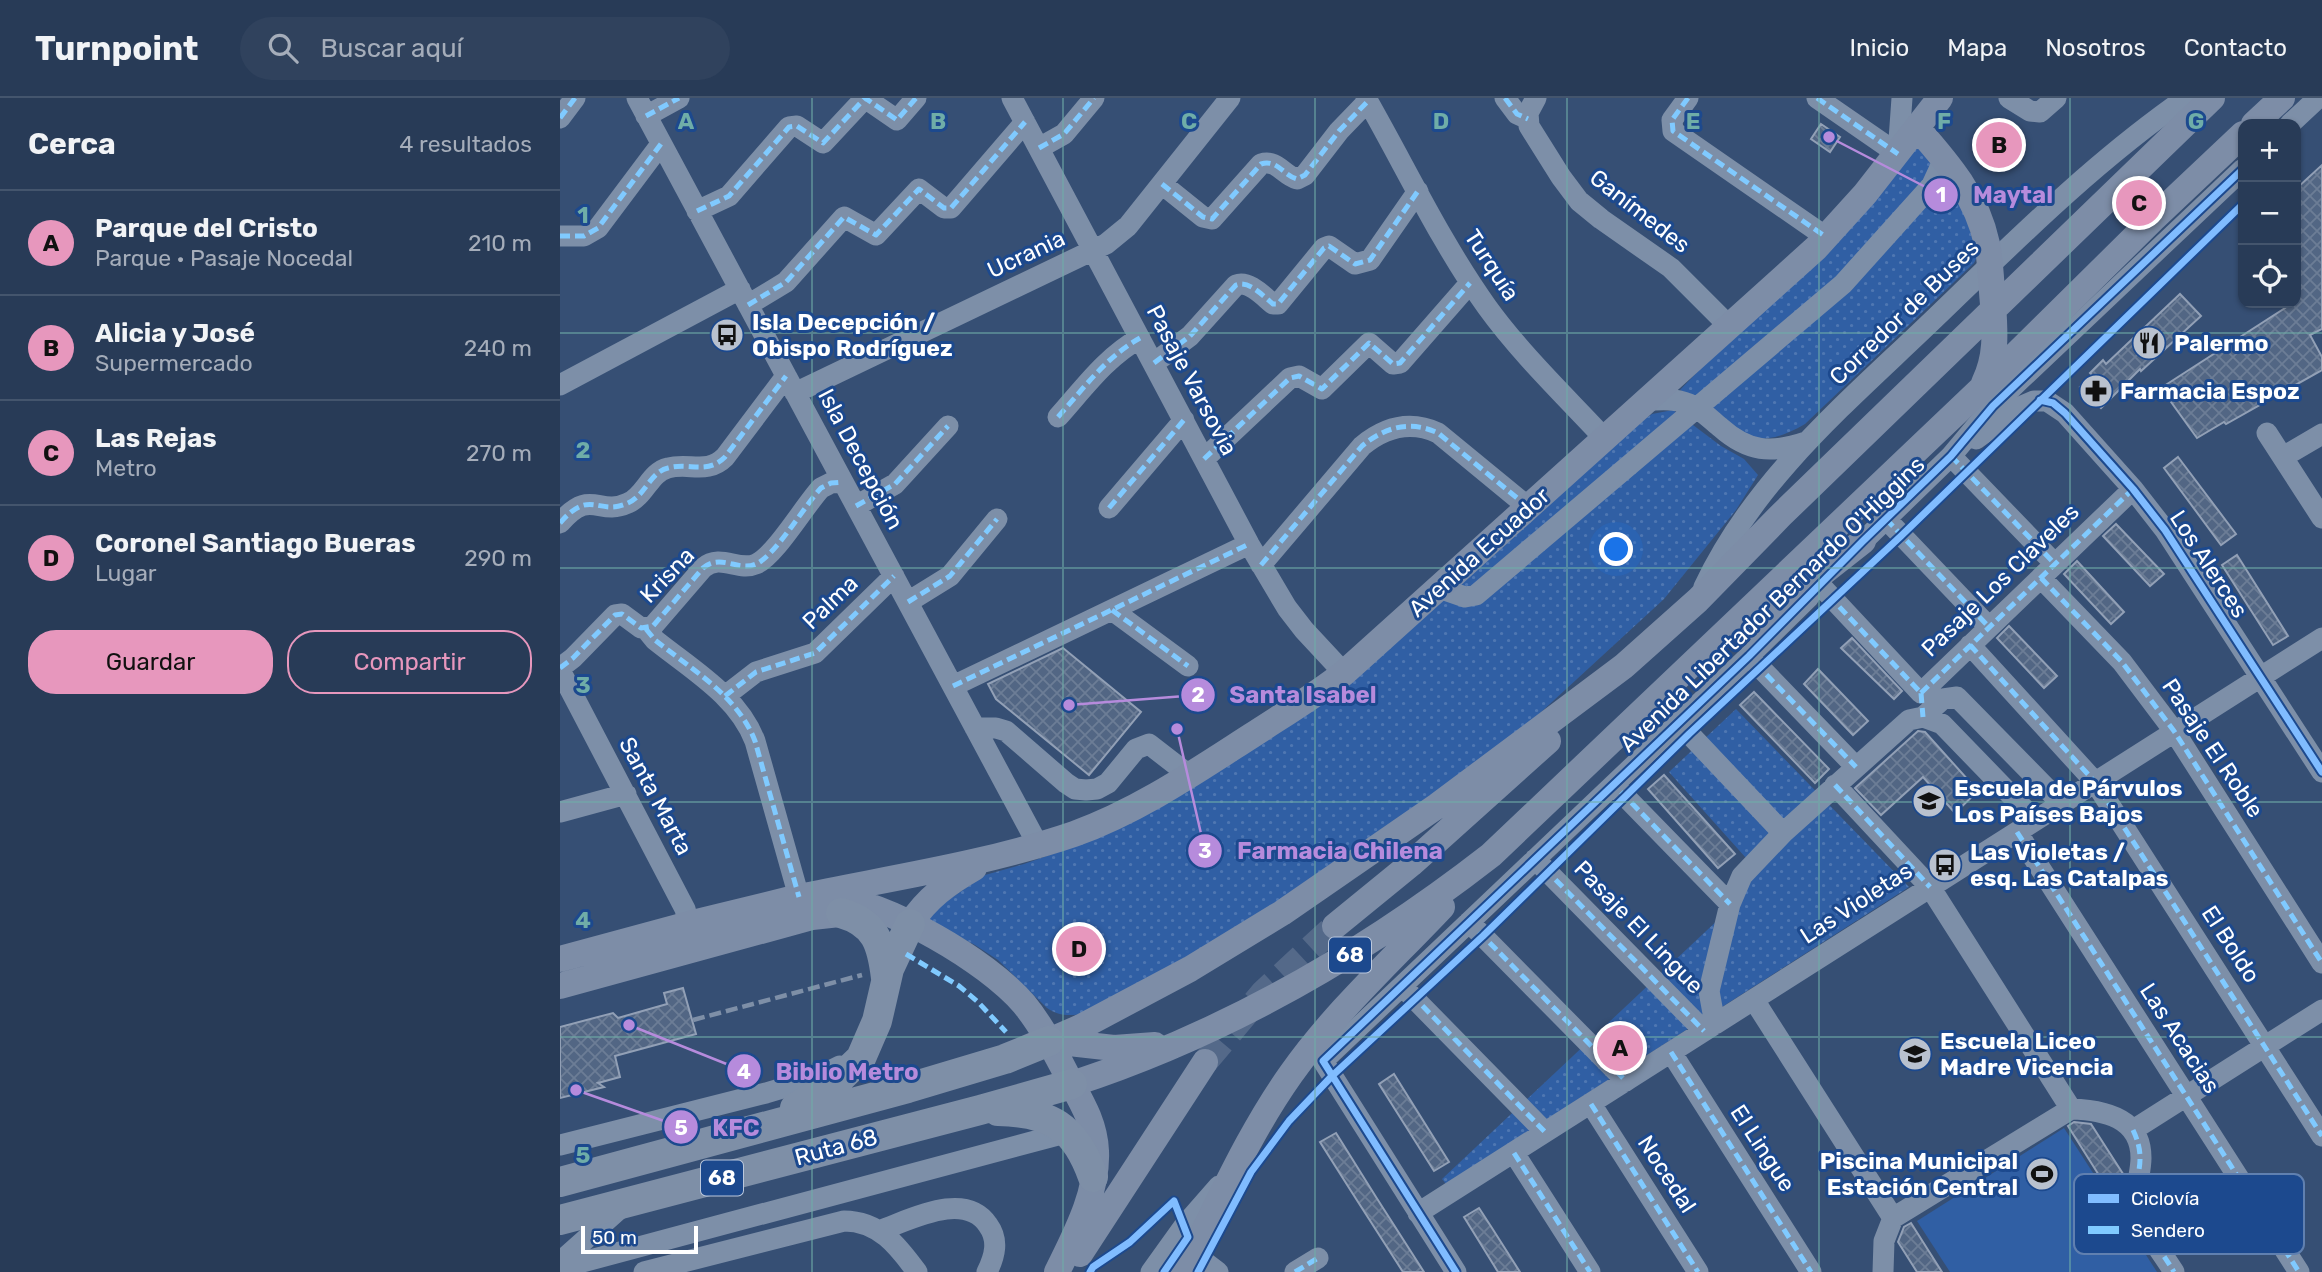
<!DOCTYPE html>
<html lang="es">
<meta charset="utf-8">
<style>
body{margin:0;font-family:Rubik,sans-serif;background:#30425d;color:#f1f3f6}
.controls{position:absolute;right:21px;top:21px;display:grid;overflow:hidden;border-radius:14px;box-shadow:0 2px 5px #0004}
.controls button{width:63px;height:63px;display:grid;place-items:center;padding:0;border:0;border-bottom:2px solid #44556d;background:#283b57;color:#f1f3f6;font:35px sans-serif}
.scale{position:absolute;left:21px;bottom:18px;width:117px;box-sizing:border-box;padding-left:7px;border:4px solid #fff;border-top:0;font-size:19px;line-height:24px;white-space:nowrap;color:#fff;-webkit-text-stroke:5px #1c498e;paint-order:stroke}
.you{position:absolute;left:1057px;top:452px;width:24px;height:24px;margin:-18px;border:5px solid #fff;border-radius:50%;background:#1a73e8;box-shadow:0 0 0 10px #1a73e833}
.badge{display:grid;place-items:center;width:46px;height:46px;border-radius:50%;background:#e797bd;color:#111;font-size:23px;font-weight:700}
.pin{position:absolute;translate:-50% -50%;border:4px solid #fff;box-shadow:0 2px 7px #0006}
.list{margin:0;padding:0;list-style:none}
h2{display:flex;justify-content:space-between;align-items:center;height:91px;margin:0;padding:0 28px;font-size:30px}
h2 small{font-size:23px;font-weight:400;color:#a5adba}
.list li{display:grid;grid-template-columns:46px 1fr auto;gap:21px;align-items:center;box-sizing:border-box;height:105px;padding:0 28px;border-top:2px solid #44556d}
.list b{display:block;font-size:26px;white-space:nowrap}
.list p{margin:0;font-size:23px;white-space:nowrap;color:#a5adba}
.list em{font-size:23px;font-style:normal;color:#a5adba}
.actions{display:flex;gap:14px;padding:21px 28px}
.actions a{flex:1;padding:16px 0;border:2px solid #e797bd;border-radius:28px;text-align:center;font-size:24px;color:#e797bd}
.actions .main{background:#e797bd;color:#111}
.icon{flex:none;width:38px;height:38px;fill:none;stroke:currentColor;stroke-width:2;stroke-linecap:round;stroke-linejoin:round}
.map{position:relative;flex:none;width:1762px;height:1174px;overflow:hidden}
header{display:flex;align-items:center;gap:42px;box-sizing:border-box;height:98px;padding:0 35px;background:#283b57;border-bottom:2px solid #44556d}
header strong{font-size:33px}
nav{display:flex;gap:38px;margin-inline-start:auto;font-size:24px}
.search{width:490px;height:63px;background:#30425d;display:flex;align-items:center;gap:18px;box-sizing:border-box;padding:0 24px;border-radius:38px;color:#a5adba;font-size:26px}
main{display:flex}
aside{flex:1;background:#283b57}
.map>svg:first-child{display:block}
.grass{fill:#305fa4}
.park{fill:url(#park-dots)}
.building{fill:url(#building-cross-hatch);stroke:#92a0b6;stroke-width:2}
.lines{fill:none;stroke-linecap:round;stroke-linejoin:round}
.major-tunnel{stroke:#546989;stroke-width:26;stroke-dasharray:26 13;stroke-linecap:butt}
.minor{stroke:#7d8fa8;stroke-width:21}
.major{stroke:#7d8da7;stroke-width:26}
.highway{stroke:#7e8fa7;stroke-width:30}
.rail{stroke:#7e8fa7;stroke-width:4.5;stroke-dasharray:12 5;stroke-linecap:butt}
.quiet{stroke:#80caff;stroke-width:5;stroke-dasharray:10 5;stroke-linecap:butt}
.cycleway-casing{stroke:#1c498e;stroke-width:11}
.cycleway{stroke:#80bcff;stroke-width:7}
.grid{fill:none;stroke:#6fada8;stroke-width:2;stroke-opacity:0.55}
.labels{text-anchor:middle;stroke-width:6;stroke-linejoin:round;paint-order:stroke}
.shield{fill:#1c498e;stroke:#bbc8dd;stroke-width:2}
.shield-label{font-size:21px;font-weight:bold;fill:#fff}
.street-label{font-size:23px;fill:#fff;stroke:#1c498e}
.poi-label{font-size:23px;font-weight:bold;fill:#fff;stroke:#1c498e;text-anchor:start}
.key{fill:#1c498e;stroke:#6080b0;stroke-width:2}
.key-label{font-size:19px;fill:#fff}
.grid-label{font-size:23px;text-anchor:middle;font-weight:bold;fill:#6fada8;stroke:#1c498e;stroke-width:6;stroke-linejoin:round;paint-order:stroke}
.leader{fill:none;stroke:#b68bdc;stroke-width:2.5}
.callout-dot{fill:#b68bdc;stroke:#1c498e;stroke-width:2.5}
.mark-label{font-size:21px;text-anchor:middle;font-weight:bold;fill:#fff}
.callout-label{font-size:24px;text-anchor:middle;font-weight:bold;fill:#b68bdc;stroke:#1c498e;stroke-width:6;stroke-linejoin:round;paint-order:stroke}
</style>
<header>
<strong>Turnpoint</strong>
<div class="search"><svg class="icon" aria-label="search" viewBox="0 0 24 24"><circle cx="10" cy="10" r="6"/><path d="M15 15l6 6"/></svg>Buscar aquí</div>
<nav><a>Inicio</a><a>Mapa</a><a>Nosotros</a><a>Contacto</a></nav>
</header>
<main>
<aside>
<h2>Cerca<small>4 resultados</small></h2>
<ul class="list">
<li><span class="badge">A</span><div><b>Parque del Cristo</b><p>Parque · Pasaje Nocedal</p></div><em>210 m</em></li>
<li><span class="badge">B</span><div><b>Alicia y José</b><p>Supermercado</p></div><em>240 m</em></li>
<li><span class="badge">C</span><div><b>Las Rejas</b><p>Metro</p></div><em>270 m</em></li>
<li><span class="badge">D</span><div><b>Coronel Santiago Bueras</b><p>Lugar</p></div><em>290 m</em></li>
</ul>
<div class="actions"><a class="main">Guardar</a><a>Compartir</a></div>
</aside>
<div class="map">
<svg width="1762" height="1174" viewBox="0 0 1762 1174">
<defs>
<pattern id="park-dots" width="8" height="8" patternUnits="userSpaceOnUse" patternTransform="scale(1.75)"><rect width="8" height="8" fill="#305fa4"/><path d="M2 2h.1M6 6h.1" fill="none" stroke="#4f77b2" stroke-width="1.8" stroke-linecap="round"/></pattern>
<pattern id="building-cross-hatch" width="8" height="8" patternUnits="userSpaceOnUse" patternTransform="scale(1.75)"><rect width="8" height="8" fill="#526684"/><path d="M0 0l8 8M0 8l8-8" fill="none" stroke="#6c7d96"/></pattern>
</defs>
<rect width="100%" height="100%" fill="#364f74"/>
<path class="grass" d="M1504,1030L1597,1174H1390L1357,1123Z"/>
<path class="park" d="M1358,50L1368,55L1406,116L1417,159L1414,165L1245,326C1176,366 1175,314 1120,292L1351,53Z
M1113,312L1161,348L1184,361L1198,377L1176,412L1104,501L956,637L744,791L620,867L523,916C509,918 498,918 487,910L438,862L415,847L369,823L372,813L425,777L464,766L530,743L610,702L1082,323L1092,316Z
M1176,611L1349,789L886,1086L882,1081L1161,819L1195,770L1109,674Z"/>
<path class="building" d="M1261,26L1280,39L1270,54L1251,41Z
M1762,67V231L1750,237L1762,259V272L1666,326L1664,324L1637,340L1601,290L1725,210L1721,205H1736V91Z
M1620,196L1641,218L1581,273L1580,271L1541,310L1520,289L1532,277L1530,275L1543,262L1546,266Z
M1618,359L1676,436L1661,447L1604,370Z
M1556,426L1604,476L1590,488L1543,438Z
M1677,457L1728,538L1713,547L1662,467Z
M1517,463L1564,514L1551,526L1504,476Z
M1449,528L1497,578L1484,590L1437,540Z
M1292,540L1342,593L1334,601L1281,550Z
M503,550L581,614L529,677L436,601L428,586Z
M1258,571L1308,623L1293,637L1244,586Z
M1194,594L1269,671L1255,685L1180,607Z
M1358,633L1365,634L1418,693L1395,715L1363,679L1321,717L1295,690Z
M1104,677L1175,756L1158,770L1088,691Z
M123,890L136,936L55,958L60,979L38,985L44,989L0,1000V929L53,915L58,920L107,906L104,895Z
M834,976L889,1064L874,1073L819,986Z
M1514,1024L1531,1026L1565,1079L1547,1090L1508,1028Z
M776,1035L816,1099L864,1174H843L791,1093L760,1044Z
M919,1110L932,1130L960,1174H938L917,1140L904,1119Z
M1351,1125L1382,1174H1357L1338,1144L1344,1129Z"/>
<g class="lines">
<path class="major-tunnel" d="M645,964L703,895L775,828"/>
<path class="minor" d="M77,0L478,747
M452,0L689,446L727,510L744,532L784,575
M806,0C846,70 880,143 927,209C961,256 1005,298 1045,341
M945,0L957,16L968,21
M976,0L968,15L969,28L1001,79L1019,103L1041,121L1111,170L1169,228
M1128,0L1112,22L1113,33L1266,139
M1257,0L1338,56
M1449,0L1470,13L1480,14L1496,0
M86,18L119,0
M0,20L15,0
M1730,26L1758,0
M479,50L504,36L534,0
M1338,56L1342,0
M602,86L643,119L652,121L701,66C717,61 723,77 737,81L745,77L779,33L808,3
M137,113L169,98L229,29L237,28L263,45L305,0L337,22L356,0
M0,138H24L38,130L101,46
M188,207L226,184L284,119L316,137L359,91L384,110H391L465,24
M594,265L630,238L676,187C689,182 703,198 713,206H718L764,150L769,148L795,166L810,162L858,93
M0,287L180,191
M235,295L546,146L568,128L670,0
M1085,303C1100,301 1115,300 1129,306C1141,311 1150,321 1160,329C1188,354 1211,356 1246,344
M498,319C524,290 546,259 580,240
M1707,335L1762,420
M1416,341L1460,309L1474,303H1487L1505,315L1573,391L1605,432L1762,674
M1391,358L1495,466
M1723,359L1762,336
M644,361L730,280L739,278L762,291L809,245L833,266L840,265L910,185
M296,408L335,386L388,328
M549,410L624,322
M1326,421L1429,529
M0,425C31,389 38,419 68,405C85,398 90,374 108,370C129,364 147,377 165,359L226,278
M1293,453L1391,358L1433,308L1459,283L1683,71
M701,467L802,348C825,329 850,322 878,335L968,409
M1481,480L1562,564L1614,633L1762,865
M1260,487L1361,595
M1144,489C1195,380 1290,302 1374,221C1455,143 1534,64 1626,0
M879,490L905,499L916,497L1283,186L1372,87L1384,61
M348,504L390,478L437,421
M552,512L628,568
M86,531L95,542C131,571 178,598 195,643L239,799
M1410,547L1535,684L1762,1038
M1189,558L1296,669
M0,570L13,560L55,517L62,516L81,530L93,528L143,470C161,455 178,474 196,466C215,458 245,407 261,390L271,385L283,384
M0,572L125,811L129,826L127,840
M393,588L689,446
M1361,595L1573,391
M165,598L196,574L255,555L334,478
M1363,619L1383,601L1397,599L1501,705
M1119,625L1223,735
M415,630H436L446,633L506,685L515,691L526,692L537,691L548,685L576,651L589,646L629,677
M1054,687L1170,806
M1275,687L1370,789L1511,1011
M0,714L66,696
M1457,734L1739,1174
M975,761L1144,933
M909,824L1066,983
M842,888L985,1034
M1194,902L1333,1120
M1155,926L1149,893L1170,806L1182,778L1223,735L1349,622L1363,619L1382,626L1475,722
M1111,954L1251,1174
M1031,1006L1138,1174
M1511,1011C1543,1012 1581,1019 1581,1060C1581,1076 1574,1092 1577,1108C1582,1131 1602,1154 1614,1174
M1573,1032L1762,912
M0,1047L206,995L256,980L280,968
M954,1055L1030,1174
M858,1115L1762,540
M1333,1120L1511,1011
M321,1132C350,1122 405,1092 428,1127C439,1142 435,1158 427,1174
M633,1155L658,1174
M0,1164L64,1107
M0,1170L509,1034
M84,1174L284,1123C319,1123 338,1148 357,1174
M591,1174L624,1128L659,1088
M735,1174L758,1160
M896,1174L763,963L1189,558L1249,499
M1323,1174L1324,1143L1333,1120"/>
<path class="major" d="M1694,26L1722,0
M1358,31C1389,66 1417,99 1427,146C1431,165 1431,186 1433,206C1435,234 1437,259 1424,285
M1194,529L1303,443
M239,799C330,780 426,766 514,736C578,713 635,674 691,638C723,617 755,598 784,575L1256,150L1305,96L1380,0
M350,826C367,800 388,785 414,770
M775,828L851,766L988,643
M0,861L129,826L239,799C250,799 260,798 271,799C329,806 426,862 464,906C482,928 495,954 508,979C521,1003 535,1025 536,1053C538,1095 515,1137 497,1174
M0,888L252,819L298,814
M489,943L521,929L630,871L722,815L877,708L1064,568L1138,502L1221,417L1652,0
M491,943L554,950L595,947
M512,986C665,936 804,856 931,757L1422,290L1594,120L1683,36
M520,1156L645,964
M623,1174C658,1107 687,1038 731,976C774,915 830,864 882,809"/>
<path class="highway" d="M281,815C316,825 322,846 326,880
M235,1010L274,986L301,960L317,923L329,871L350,826
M438,1013C490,1014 515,1028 533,1079
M0,1084L348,990L445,961L489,943
M0,1122L420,1012L512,986"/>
<path class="rail" d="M133,922L302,877"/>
<path class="quiet" d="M945,0L957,16L968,21
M1128,0L1112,22L1113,33L1266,139
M1257,0L1338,56
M86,18L119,0
M0,20L15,0
M479,50L504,36L534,0
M602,86L643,119L652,121L701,66C717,61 723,77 737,81L745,77L779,33L808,3
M137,113L169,98L229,29L237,28L263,45L305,0L337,22L356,0
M0,138H24L38,130L101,46
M188,207L226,184L284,119L316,137L359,91L384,110H391L465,24
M594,265L630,238L676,187C689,182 703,198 713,206H718L764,150L769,148L795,166L810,162L858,93
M498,319C524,290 546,259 580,240
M1391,358L1495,466
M644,361L730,280L739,278L762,291L809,245L833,266L840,265L910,185
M296,408L335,386L388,328
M549,410L624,322
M1326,421L1429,529
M0,425C31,389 38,419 68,405C85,398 90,374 108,370C129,364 147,377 165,359L226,278
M701,467L802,348C825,329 850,322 878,335L968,409
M1481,480L1562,564L1614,633L1762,865
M1269,498L1361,595
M348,504L390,478L437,421
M552,512L628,568
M86,531L95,542C131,571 178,598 195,643L239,799
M1410,547L1535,684L1762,1038
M1196,566L1296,669
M0,570L13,560L55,517L62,516L81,530L93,528L143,470C161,455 178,474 196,466C215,458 245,407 261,390L271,385L283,384
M393,588L689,446
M1361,595L1573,391
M1361,595L1363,619
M165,598L196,574L255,555L334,478
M1275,687L1370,789
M1061,694L1170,806
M1457,734L1739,1174
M985,771L1144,933
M919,834L1066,983
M346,856L399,888L418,904L446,934
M852,897L985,1034
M1111,954L1251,1174
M1031,1006L1138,1174
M1573,1032C1589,1066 1572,1077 1577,1107C1581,1128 1603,1155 1614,1174
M954,1055L1030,1174
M735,1174L758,1160"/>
<defs>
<path id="cycleway" d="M1480,302L1493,305L1505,315L1573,391L1605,432L1762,674
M530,1174L533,1169L570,1144L614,1103L628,1139L604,1174
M638,1174L691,1074L729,1023L772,978L923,838L1129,636L1341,438L1683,106
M896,1174L763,963L1189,558L1303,443L1391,358L1433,308L1683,71"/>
</defs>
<use href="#cycleway" class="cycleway-casing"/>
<use href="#cycleway" class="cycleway"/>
</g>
<path class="grid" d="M252,0V1174M503,0V1174M755,0V1174M1007,0V1174M1259,0V1174M1510,0V1174M0,235H1762M0,470H1762M0,704H1762M0,939H1762"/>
<defs>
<symbol id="bus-disc" viewBox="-11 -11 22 22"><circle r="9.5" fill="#b9c1ce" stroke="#1c498e"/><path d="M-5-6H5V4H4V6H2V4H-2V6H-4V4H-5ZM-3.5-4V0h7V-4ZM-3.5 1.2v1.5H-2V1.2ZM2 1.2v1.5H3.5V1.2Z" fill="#111"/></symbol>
<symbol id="restaurant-disc" viewBox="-11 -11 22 22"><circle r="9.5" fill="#b9c1ce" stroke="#1c498e"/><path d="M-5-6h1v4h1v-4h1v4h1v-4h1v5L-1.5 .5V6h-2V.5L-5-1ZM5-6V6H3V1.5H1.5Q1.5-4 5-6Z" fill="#111"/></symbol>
<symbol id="pharmacy-disc" viewBox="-11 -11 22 22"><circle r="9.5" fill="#b9c1ce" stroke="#1c498e"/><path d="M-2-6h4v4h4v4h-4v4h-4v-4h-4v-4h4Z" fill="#111"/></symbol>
<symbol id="school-disc" viewBox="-11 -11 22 22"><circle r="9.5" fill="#b9c1ce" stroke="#1c498e"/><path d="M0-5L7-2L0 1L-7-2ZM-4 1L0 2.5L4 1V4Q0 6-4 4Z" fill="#111"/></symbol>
<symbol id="stadium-disc" viewBox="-11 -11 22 22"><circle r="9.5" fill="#b9c1ce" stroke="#1c498e"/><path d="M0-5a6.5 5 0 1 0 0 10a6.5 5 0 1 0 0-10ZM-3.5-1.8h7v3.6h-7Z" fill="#111"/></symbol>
</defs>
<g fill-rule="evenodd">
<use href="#bus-disc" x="148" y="218" width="38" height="38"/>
<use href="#restaurant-disc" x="1570" y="226" width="38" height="38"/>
<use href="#pharmacy-disc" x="1517" y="274" width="38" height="38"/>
<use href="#school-disc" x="1350" y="684" width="38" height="38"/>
<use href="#bus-disc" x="1366" y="748" width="38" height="38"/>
<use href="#school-disc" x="1336" y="937" width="38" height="38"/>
<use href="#stadium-disc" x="1463" y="1057" width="38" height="38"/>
</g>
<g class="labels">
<g class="shield">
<rect x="769" y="839.5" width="42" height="35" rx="5"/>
<rect x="141" y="1062.5" width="42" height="35" rx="5"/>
</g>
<g class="shield-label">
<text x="790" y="864">68</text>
<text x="162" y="1087">68</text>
</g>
<g class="street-label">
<text transform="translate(1080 113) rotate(38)" y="8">Ganímedes</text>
<text transform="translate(466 156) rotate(-25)" y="8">Ucrania</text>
<text transform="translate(932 167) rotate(57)" y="8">Turquía</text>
<text transform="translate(1344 214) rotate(-44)" y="8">Corredor de Buses</text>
<text transform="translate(632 282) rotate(62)" y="8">Pasaje Varsovia</text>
<text transform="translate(301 361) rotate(62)" y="8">Isla Decepción</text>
<text transform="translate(919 454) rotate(-42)" y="8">Avenida Ecuador</text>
<text transform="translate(1649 466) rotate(57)" y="8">Los Alerces</text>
<text transform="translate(107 477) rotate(-46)" y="8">Krisna</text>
<text transform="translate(1440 482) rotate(-44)" y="8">Pasaje Los Claveles</text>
<text transform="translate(270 504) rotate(-44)" y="8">Palma</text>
<text transform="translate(1212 506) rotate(-44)" y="8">Avenida Libertador Bernardo O'Higgins</text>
<text transform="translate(1653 650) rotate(56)" y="8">Pasaje El Roble</text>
<text transform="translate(96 698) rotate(62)" y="8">Santa Marta</text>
<text transform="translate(1296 805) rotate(-33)" y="8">Las Violetas</text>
<text transform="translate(1079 829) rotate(46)" y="8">Pasaje El Lingue</text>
<text transform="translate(1671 846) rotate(57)" y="8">El Boldo</text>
<text transform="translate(1620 940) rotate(57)" y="8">Las Acacias</text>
<text transform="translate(276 1049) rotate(-15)" y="8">Ruta 68</text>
<text transform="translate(1203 1050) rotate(57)" y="8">El Lingue</text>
<text transform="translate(1107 1076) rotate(57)" y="8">Nocedal</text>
</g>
<g class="poi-label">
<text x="192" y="232">Isla Decepción /<tspan x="192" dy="26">Obispo Rodríguez</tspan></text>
<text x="1614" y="253">Palermo</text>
<text x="1560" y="301">Farmacia Espoz</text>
<text x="1394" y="698">Escuela de Párvulos<tspan x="1394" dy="26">Los Países Bajos</tspan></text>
<text x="1410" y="762">Las Violetas /<tspan x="1410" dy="26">esq. Las Catalpas</tspan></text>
<text x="1380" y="951">Escuela Liceo<tspan x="1380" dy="26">Madre Vicencia</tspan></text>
<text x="1458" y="1071" text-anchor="end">Piscina Municipal<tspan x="1458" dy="26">Estación Central</tspan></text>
</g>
</g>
<rect x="1514" y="1076" width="230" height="80" rx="10" class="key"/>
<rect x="1528" y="1096" width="31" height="9" fill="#80bcff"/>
<rect x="1528" y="1128" width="31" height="8" fill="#80caff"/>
<g class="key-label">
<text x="1571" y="1107">Ciclovía</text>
<text x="1571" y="1139">Sendero</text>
</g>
<g class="grid-label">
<text x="126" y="31">A</text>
<text x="378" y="31">B</text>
<text x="629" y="31">C</text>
<text x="881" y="31">D</text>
<text x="1133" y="31">E</text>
<text x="1384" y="31">F</text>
<text x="1636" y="31">G</text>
<text x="23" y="125">1</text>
<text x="23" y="360">2</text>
<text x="23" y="595">3</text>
<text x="23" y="830">4</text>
<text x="23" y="1065">5</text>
</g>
<path class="leader" d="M1269 39L1381 97M509 607L638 597M617 631L645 753M69 927L184 973M16 992L121 1029"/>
<g class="callout-dot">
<circle cx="1269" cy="39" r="7"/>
<circle cx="509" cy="607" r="7"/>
<circle cx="617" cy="631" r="7"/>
<circle cx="69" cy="927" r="7"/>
<circle cx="16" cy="992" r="7"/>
<circle cx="1381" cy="97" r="18"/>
<circle cx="638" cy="597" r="18"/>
<circle cx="645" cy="753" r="18"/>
<circle cx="184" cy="973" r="18"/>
<circle cx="121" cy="1029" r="18"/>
</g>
<g class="mark-label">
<text x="1381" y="104">1</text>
<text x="638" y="604">2</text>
<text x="645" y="760">3</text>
<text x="184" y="981">4</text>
<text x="121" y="1037">5</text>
</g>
<g class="callout-label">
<text x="1453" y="105">Maytal</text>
<text x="743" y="605">Santa Isabel</text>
<text x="780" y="761">Farmacia Chilena</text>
<text x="287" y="982">Biblio Metro</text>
<text x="176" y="1038">KFC</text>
</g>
</svg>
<div class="controls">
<button>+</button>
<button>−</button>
<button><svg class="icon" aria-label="locate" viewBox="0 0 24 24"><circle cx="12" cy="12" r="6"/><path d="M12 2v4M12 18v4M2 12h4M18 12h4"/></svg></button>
</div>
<div class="scale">50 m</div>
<div class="you"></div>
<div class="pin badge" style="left:1060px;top:950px">A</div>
<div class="pin badge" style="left:1439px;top:47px">B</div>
<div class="pin badge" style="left:1579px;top:105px">C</div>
<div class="pin badge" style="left:519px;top:851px">D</div>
</div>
</main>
